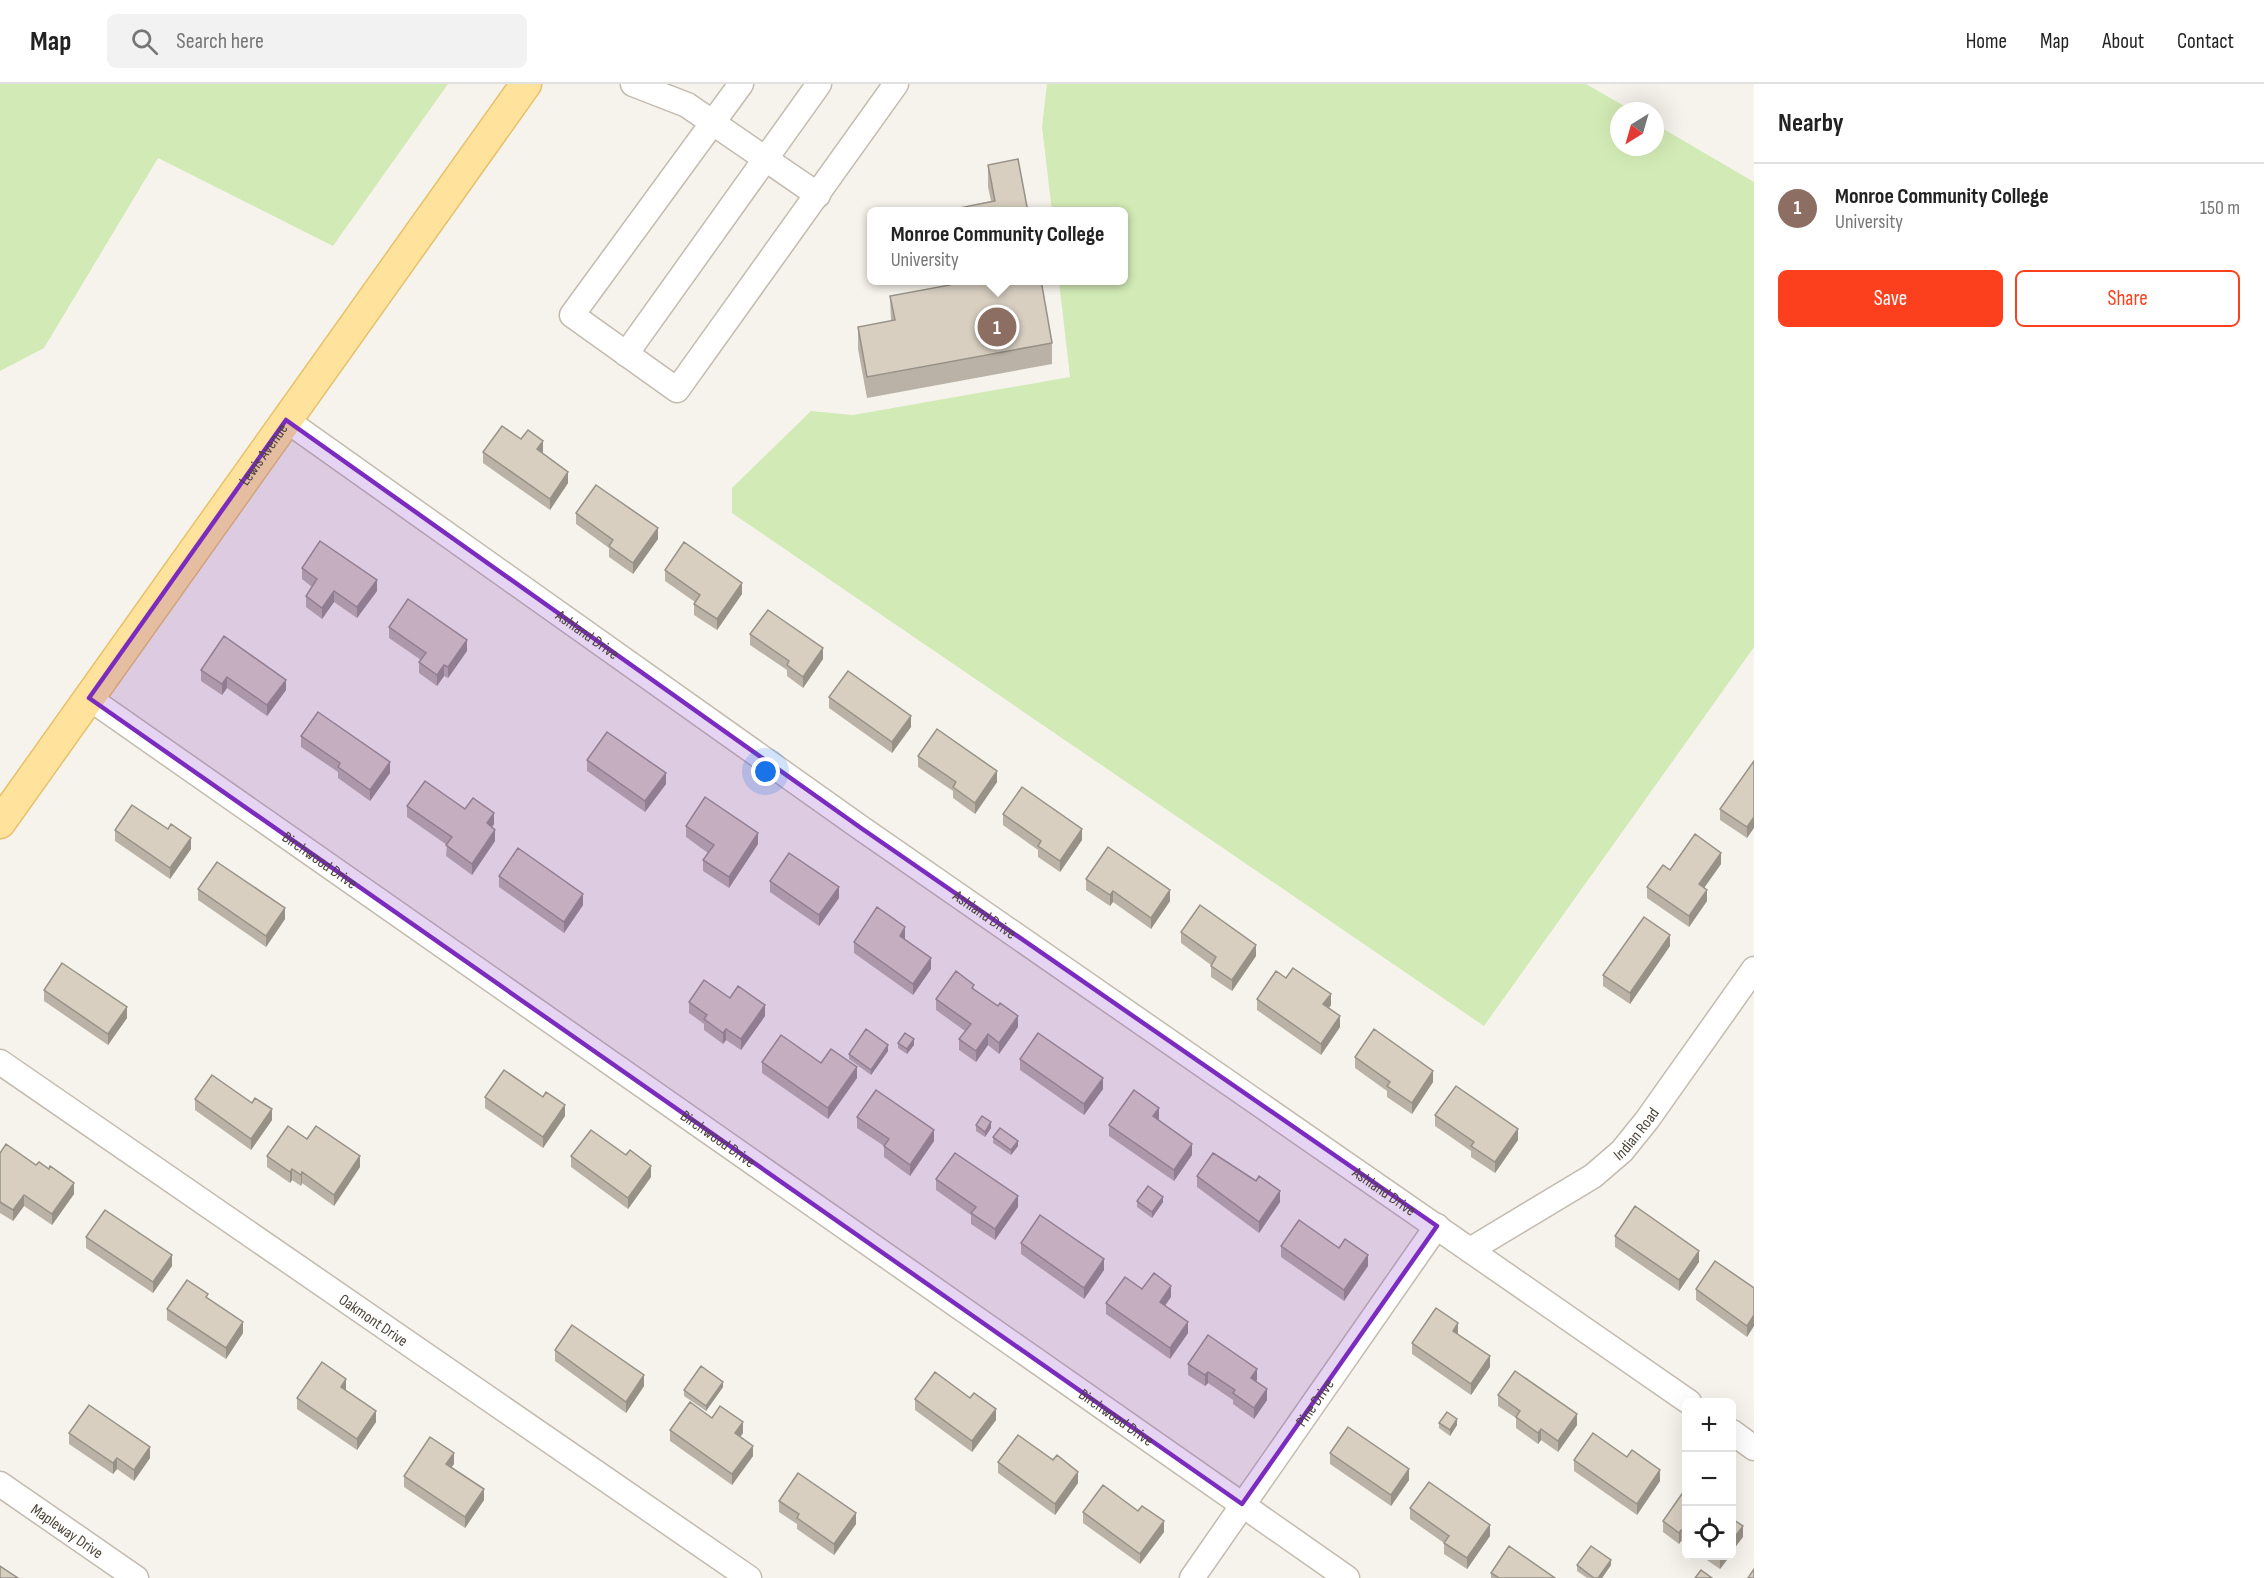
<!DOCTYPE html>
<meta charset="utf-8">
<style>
body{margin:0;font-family:"Sofia Sans Condensed",sans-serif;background:#f2f2f2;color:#222}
.controls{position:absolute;right:18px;bottom:18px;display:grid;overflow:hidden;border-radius:9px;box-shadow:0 6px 24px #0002}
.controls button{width:54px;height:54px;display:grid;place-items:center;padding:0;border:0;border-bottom:2px solid #e0e0e0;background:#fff;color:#222;font:30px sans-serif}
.compass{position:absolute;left:1610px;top:18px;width:54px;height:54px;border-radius:50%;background:#fff;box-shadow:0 6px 24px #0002;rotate:217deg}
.you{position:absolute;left:766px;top:688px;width:21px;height:21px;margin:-15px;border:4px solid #fff;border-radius:50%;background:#1a73e8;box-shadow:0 0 0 9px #1a73e833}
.badge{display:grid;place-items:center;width:39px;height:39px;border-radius:50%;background:#fc3f1d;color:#fff;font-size:20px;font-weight:700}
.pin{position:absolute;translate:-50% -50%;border:3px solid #fff;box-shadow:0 2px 6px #0006}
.popup{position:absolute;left:867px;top:123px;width:261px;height:78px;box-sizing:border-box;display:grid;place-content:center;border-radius:9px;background:#fff;filter:drop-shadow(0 2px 4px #0005);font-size:20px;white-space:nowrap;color:#767676}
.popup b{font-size:22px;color:#222}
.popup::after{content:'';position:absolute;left:50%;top:100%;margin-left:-12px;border:12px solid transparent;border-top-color:#fff}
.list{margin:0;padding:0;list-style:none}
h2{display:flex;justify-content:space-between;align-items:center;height:78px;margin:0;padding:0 24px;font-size:26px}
h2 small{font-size:20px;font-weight:400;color:#767676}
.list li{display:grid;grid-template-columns:39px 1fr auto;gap:18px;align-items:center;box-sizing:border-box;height:90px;padding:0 24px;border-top:2px solid #e0e0e0}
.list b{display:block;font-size:22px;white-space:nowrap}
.list p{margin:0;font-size:20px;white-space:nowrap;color:#767676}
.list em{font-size:20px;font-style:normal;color:#767676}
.actions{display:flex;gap:12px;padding:18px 24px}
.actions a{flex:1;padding:14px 0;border:2px solid #fc3f1d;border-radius:9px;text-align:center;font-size:21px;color:#fc3f1d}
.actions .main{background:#fc3f1d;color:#fff}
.icon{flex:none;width:33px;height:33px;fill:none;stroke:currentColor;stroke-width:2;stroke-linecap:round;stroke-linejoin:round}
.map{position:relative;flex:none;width:1754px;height:1494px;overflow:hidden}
header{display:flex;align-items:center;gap:36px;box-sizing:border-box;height:84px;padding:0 30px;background:#fff;border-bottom:2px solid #e0e0e0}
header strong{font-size:28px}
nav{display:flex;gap:33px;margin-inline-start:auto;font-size:21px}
.search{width:420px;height:54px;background:#f2f2f2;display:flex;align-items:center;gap:15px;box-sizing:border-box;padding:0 21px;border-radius:9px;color:#767676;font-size:22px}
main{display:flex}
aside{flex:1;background:#fff}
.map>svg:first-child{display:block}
.green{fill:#d2eab5}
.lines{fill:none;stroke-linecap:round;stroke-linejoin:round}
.minor-casing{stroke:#c2bbae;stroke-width:27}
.major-casing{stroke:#e6c16a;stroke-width:33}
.minor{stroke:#fff;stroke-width:24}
.major{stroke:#ffe39c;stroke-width:30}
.wall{fill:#bab2a6}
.shaded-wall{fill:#979187}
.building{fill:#d8cfc1;stroke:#979187;stroke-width:1.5}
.marked{fill:#7b2cbf;fill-opacity:0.2;stroke:#7b2cbf;stroke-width:4.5;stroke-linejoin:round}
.labels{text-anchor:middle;stroke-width:6;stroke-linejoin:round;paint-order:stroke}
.street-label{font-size:16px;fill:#4b4439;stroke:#fff}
</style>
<header>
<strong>Map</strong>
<div class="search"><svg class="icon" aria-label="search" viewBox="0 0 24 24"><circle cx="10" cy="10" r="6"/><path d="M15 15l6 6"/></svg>Search here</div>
<nav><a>Home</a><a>Map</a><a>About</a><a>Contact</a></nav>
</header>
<main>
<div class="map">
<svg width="1754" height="1494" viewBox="0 0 1754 1494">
<rect width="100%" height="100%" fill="#f6f3ec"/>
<path class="green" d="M0,0H448L333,162L158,74L44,264L0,287Z
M1047,0H1586L1633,27H1619V63H1655V40L1754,98V563L1484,942L732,429V404L811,327L853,331L1070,293L1059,197L1123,196V128L1052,127L1042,43Z"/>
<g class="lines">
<defs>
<g id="minor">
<path d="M633,0L687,21L818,111"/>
<path d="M741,0L572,231L677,306L896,0"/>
<path d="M626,270L819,0"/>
<path id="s1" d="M286,336L861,744L1689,1318"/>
<path id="s2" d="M89,614L1347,1494"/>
<path id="s3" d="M0,978L749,1494"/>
<path id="s4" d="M1470,1166L1593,1092L1622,1067L1647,1036L1754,885"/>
<path d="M1732,1348L1754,1364"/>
<path id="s5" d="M0,1400L136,1494"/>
<path id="s6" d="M1192,1494L1437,1142"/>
</g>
<g id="major">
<path id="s7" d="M0,739L526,0"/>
</g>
</defs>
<use href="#minor" class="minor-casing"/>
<use href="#major" class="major-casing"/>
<use href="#minor" class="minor"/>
<use href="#major" class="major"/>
</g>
<path class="wall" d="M988,81L1028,128H954V125L991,117L988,103Z
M947,196H1041L1052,259V280L867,314L858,265V243L891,237L890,212L947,202Z
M521,355L543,368L542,369L568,399L550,426L483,379V368Z
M576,429L658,455L633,490L609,473V464L576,440Z
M302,484L377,507L357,534L334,518L322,535L306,523V512L312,503L302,495Z
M665,486L742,510L717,546L694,531V520L695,518L665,497Z
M389,543L467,567L448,594L444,592L437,602L419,589V578L421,576L389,554Z
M750,550L823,575L803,604L787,592V586L750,561Z
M201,586L286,606L267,632L227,604L222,611L201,597Z
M829,613L911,643L892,669L829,624Z
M301,652L390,689L370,717L338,694V688L301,663Z
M918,672L997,698L975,730L953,714V707L918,683Z
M587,676L666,700L645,728L587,687Z
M1754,677L1747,754L1720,736V725Z
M407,722L465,725L494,740L492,743L495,757L472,791L446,772L447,761L407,733Z
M1003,730L1082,756L1060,788L1038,773V766L1003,741Z
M686,742L758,760L729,804L703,787V776L708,769L686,753Z
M115,746L191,765L170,795L115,757Z
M1721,780L1704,804L1707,817L1689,843L1647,814V803L1670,786Z
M499,792L583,821L564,849L499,803Z
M1086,795L1170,817L1151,845L1113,818L1110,822L1086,806Z
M770,797L839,814L819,842L770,808Z
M198,805L285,835L266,863L198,816Z
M1181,848L1256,872L1232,907L1211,893V881L1181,859Z
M905,854V855L931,885L913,911L854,869V858Z
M1670,862L1630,920L1603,902V891Z
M974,905L1018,943L999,970L988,961L976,978L959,966V955L965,947L936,926V915Z
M44,906L127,934L108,961L44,917Z
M730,914L765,932L741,966L726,956L723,960L704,946V940L689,929V918Z
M1257,915L1331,921L1329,924L1340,943L1321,971L1257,926Z
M898,959L914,961L907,970L898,964Z
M888,967L871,991L849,975V970Z
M1355,973L1433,998L1412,1030L1387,1013V1007L1355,984Z
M1020,975L1103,1005L1084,1031L1020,986Z
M762,978L821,979L857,994L828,1035L762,989Z
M485,1013H543L565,1032L543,1064L485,1024Z
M195,1015L252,1019L272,1036L251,1066L195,1026Z
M1435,1031L1518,1056L1495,1089L1471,1073V1067L1435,1042Z
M857,1033L934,1057L910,1092L884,1073V1062L857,1044Z
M1159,1035L1158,1036L1192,1071L1174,1097L1109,1052V1041Z
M976,1041L991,1044L985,1053L976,1047Z
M993,1053L1018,1062L1011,1071L993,1059Z
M307,1055L360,1083L334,1122L302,1099L301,1102L292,1096L290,1099L267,1083V1072Z
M0,1069L49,1085L74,1110L52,1141L24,1122L13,1137L0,1129Z
M571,1072L651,1093L628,1125L571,1083Z
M1197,1092L1280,1118L1259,1149L1197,1103Z
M936,1095L1018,1123L995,1156L971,1140V1131L936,1106Z
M1137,1117L1163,1118L1152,1134L1137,1123Z
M1615,1152L1699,1178L1679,1207L1615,1163Z
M86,1153L172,1182L153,1209L86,1164Z
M1021,1159L1104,1186L1084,1215L1021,1170Z
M1281,1162L1339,1164L1368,1182L1344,1217L1281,1173Z
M1754,1204L1747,1253L1696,1216V1205Z
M1142,1205L1171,1213L1165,1221L1188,1249L1170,1275L1106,1230V1219Z
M208,1214L243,1249L226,1275L167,1236V1225Z
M1412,1259L1490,1283L1471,1311L1412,1270Z
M555,1266L644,1302L626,1329L555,1277Z
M1188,1280L1257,1296L1256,1297L1267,1316L1254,1335L1233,1320V1316L1208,1299L1205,1302L1188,1291Z
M723,1303L706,1327L684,1312V1306Z
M346,1306L376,1338L357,1366L297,1325V1314Z
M1498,1311L1577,1341L1558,1368L1541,1356L1538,1360L1516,1344V1334L1498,1322Z
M915,1315L996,1336L972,1368L915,1326Z
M712,1334L743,1349L740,1353L753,1372L732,1401L670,1357V1346Z
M1439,1339L1457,1341L1450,1352L1439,1344Z
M69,1349L150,1374L134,1397L117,1385L113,1390L69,1360Z
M1330,1369L1409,1396L1391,1422L1330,1380Z
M1053,1376L1078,1399L1055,1431L998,1389V1378Z
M1574,1376L1660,1397L1637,1431L1574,1387Z
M454,1380L451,1383L484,1416L465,1444L404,1403V1392Z
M1686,1409V1461L1681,1457L1679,1460L1663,1448V1437Z
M779,1417L856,1440L834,1471L797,1445V1440L779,1428Z
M1410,1424L1490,1452L1467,1485L1444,1470V1459L1410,1435Z
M1083,1428L1164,1448L1140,1480L1083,1439Z
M1701,1472H1730L1720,1485Z
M1577,1481H1611L1602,1494H1587L1577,1487Z
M1491,1489L1555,1494H1491Z"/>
<path class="shaded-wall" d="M543,357V368L537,376V365Z
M568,388V399L550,426V415Z
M658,444V455L633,490V479Z
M377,496V507L357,534V523Z
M742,499V510L717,546V535Z
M334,507V518L322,535V524Z
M467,556V567L448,594V583Z
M823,564V575L803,604V593Z
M444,581V592L437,602V591Z
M227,593V604L222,611V600Z
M286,596V606L267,632V621Z
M911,632V643L892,669V658Z
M390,678V689L370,717V706Z
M997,687V698L975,730V719Z
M666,689V700L645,728V717Z
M494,729V740L487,750V739Z
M1754,733V744L1747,754V743Z
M1082,745V756L1060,788V777Z
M495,746V757L472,791V780Z
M758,749V760L729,804V793Z
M191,754V765L170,795V784Z
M1721,769V780L1699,811V800Z
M839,803V814L819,842V831Z
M1170,806V817L1151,845V834Z
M1707,806V817L1689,843V832Z
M1113,807V818L1110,822V811Z
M583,810V821L564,849V838Z
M285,824V835L266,863V852Z
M905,843V854L900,863V852Z
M1670,851V862L1630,920V909Z
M1256,861V872L1232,907V896Z
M931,874V885L913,911V900Z
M1331,910V921L1323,931V920Z
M765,921V932L741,966V955Z
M127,923V934L108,961V950Z
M1018,932V943L999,970V959Z
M1340,932V943L1321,971V960Z
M726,945V956L723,960V949Z
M988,950V961L976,978V967Z
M914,955V961L907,970V965Z
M888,961V967L871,991V986Z
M857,983V994L828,1035V1024Z
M1433,987V998L1412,1030V1019Z
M1103,994V1005L1084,1031V1020Z
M565,1021V1032L543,1064V1053Z
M1159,1024V1035L1153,1043V1032Z
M272,1025V1036L251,1066V1055Z
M991,1038V1044L985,1053V1048Z
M1518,1045V1056L1495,1089V1078Z
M934,1046V1057L910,1092V1081Z
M1018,1057V1062L1011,1071V1066Z
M1192,1060V1071L1174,1097V1086Z
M360,1072V1083L334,1122V1111Z
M651,1082V1093L628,1125V1114Z
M292,1085V1096L290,1099V1088Z
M302,1088V1099L301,1102V1091Z
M74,1099V1110L52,1141V1130Z
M1280,1107V1118L1259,1149V1138Z
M24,1111V1122L13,1137V1126Z
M1018,1112V1123L995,1156V1145Z
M1163,1113V1118L1152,1134V1128Z
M1699,1167V1178L1679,1207V1196Z
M172,1171V1182L153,1209V1198Z
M1368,1171V1182L1344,1217V1206Z
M1104,1175V1186L1084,1215V1204Z
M1171,1202V1213L1160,1229V1218Z
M1754,1231V1242L1747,1253V1242Z
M243,1238V1249L226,1275V1264Z
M1188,1238V1249L1170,1275V1264Z
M1458,1239V1250L1453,1247Z
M1490,1272V1283L1471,1311V1300Z
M1257,1285V1296L1251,1305V1294Z
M1208,1288V1299L1205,1302V1291Z
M644,1291V1302L626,1329V1318Z
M346,1295V1306L341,1314V1303Z
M723,1298V1303L706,1327V1322Z
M1267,1305V1316L1254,1335V1324Z
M996,1325V1336L972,1368V1357Z
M376,1327V1338L357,1366V1355Z
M1577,1330V1341L1558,1368V1357Z
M1457,1335V1341L1450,1352V1346Z
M743,1338V1349L735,1360V1349Z
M1541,1345V1356L1538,1360V1349Z
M753,1362V1372L732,1401V1390Z
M150,1363V1374L134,1397V1386Z
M454,1369V1380L446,1391V1380Z
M117,1374V1385L113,1390V1379Z
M1409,1385V1396L1391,1422V1411Z
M1660,1386V1397L1637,1431V1420Z
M1078,1388V1399L1055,1431V1420Z
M484,1405V1416L465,1444V1433Z
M856,1429V1440L834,1471V1460Z
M1164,1437V1448L1140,1480V1470Z
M1490,1441V1452L1467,1485V1474Z
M1743,1442V1453L1731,1469V1458Z
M1681,1446V1457L1679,1460V1449Z
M1722,1472H1730L1720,1485V1474Z
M1611,1476V1481L1602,1494H1598Z"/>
<path class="building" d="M1018,75L1028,128H954V125L995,117L988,81Z
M949,196H1041L1052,259L867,293L858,243L895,236L890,212L950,201Z
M502,342L521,355L528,346L543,357L537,365L568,388L550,415L483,368Z
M596,401L658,444L633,479L609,462L613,456L576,429Z
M320,457L377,496L357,523L334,507L322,524L306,512L317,495L302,484Z
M684,458L742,499L717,535L694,520L700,511L665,486Z
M408,515L467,556L448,583L444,581L437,591L419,578L426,569L389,543Z
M768,526L823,564L803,593L787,581L789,577L750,550Z
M224,552L286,596L267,621L227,593L222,600L201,586Z
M848,587L911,632L892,658L829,613Z
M318,628L390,678L370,706L338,683L340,679L301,652Z
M937,645L997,687L975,719L953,703L956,698L918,672Z
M607,648L666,689L645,717L587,676Z
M1754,677V733L1747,743L1720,725Z
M425,697L465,725L473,714L494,729L487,739L495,746L472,780L446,761L452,753L407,722Z
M1022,703L1082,745L1060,777L1038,762L1041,757L1003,730Z
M705,713L758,749L729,793L703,776L714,761L686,742Z
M132,721L168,745L171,740L191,754L170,784L115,746Z
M1695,750L1721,769L1699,800L1707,806L1689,832L1647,803L1663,781L1670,786Z
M1108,763L1170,806L1151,834L1113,807L1110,811L1086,795Z
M518,764L583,810L564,838L499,792Z
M789,769L839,803L819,831L770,797Z
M217,778L285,824L266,852L198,805Z
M1200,821L1256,861L1232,896L1211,882L1216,873L1181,848Z
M877,823L905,843L900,852L931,874L913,900L854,858Z
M1644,833L1670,851L1630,909L1603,891Z
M62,879L127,923L108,950L44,906Z
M1293,884L1331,910L1323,920L1340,932L1321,960L1257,915L1276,887L1286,894Z
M956,887L974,901L972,904L998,922L1000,919L1018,932L999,959L988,950L976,967L959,955L971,940L936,915Z
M704,896L730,914L738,902L765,921L741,955L726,945L723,949L704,935L707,931L689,918Z
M866,945L888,961L871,986L849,970Z
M1374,945L1433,987L1412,1019L1387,1002L1390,998L1355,973Z
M905,949L914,955L907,965L898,959Z
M1038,949L1103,994L1084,1020L1020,975Z
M781,951L821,979L831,965L857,983L828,1024L762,978Z
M504,986L543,1013L546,1008L565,1021L543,1053L485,1013Z
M212,991L252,1019L255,1014L272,1025L251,1055L195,1015Z
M1456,1002L1518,1045L1495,1078L1471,1062L1474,1058L1435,1031Z
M876,1006L934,1046L910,1081L884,1062L889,1055L857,1033Z
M1134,1006L1159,1024L1153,1032L1192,1060L1174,1086L1109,1041Z
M982,1032L991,1038L985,1048L976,1041Z
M288,1042L307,1055L316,1042L360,1072L334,1111L302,1088L301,1091L292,1085L290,1088L267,1072Z
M1000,1044L1018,1057L1011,1066L993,1053Z
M591,1046L626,1071L630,1066L651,1082L628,1114L571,1072Z
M6,1060L36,1081L39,1078L49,1085L50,1082L74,1099L52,1130L24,1111L13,1126L0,1118V1069Z
M955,1069L1018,1112L995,1145L971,1129L976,1123L936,1095Z
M1213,1069L1256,1097L1259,1092L1280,1107L1259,1138L1197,1092Z
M1148,1102L1163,1113L1152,1128L1137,1117Z
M1635,1122L1699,1167L1679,1196L1615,1152Z
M105,1126L172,1171L153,1198L86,1153Z
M1040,1131L1104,1175L1084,1204L1021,1159Z
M1299,1136L1339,1164L1345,1155L1368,1171L1344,1206L1281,1162Z
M1715,1177L1754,1204V1231L1747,1242L1696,1205Z
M1154,1189L1171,1202L1160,1218L1188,1238L1170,1264L1106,1219L1125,1193L1142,1205Z
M187,1196L208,1210L206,1213L243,1238L226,1264L167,1225Z
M1436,1224L1458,1239L1453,1247L1490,1272L1471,1300L1412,1259Z
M572,1241L644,1291L626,1318L555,1266Z
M1208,1251L1257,1285L1251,1294L1267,1305L1254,1324L1233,1309L1235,1306L1208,1288L1205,1291L1188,1280Z
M322,1278L346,1295L341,1303L376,1327L357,1355L297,1314Z
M701,1282L723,1298L706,1322L684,1306Z
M1515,1287L1577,1330L1558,1357L1541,1345L1538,1349L1516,1333L1520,1327L1498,1311Z
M935,1288L970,1314L974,1309L996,1325L972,1357L915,1315Z
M690,1318L712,1334L720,1322L743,1338L735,1349L753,1362L732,1390L670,1346Z
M89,1321L150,1363L134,1386L117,1374L113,1379L69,1349Z
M1447,1328L1457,1335L1450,1346L1439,1339Z
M1348,1343L1409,1385L1391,1411L1330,1369Z
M1593,1349L1627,1373L1632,1366L1660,1386L1637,1420L1574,1376Z
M1018,1351L1053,1376L1057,1371L1078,1388L1055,1420L998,1378Z
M430,1353L454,1369L446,1380L484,1405L465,1433L404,1392Z
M798,1389L856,1429L834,1460L797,1434L799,1430L779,1417Z
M1429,1398L1490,1441L1467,1474L1444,1459L1449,1452L1410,1424Z
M1103,1401L1138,1427L1142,1422L1164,1437L1140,1470L1083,1428Z
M1684,1407L1686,1409V1450L1681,1446L1679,1449L1663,1437Z
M1731,1434L1743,1442L1731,1458Z
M1509,1462L1555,1494H1499L1491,1489Z
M1591,1462L1611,1476L1598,1494H1594L1577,1481Z
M0,1482L18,1494H0Z
M1754,1485V1494H1748Z
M1701,1486L1712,1494H1695Z"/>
<path class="marked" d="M286,336L861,744L1437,1142L1242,1420L89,614Z"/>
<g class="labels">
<g class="street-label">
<text dy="6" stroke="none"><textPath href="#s7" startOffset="453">Lewis Avenue</textPath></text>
<text dy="6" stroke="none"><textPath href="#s1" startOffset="370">Ashland Drive</textPath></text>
<text dy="6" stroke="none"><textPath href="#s2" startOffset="282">Birchwood Drive</textPath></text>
<text dy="6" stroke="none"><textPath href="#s1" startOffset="856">Ashland Drive</textPath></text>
<text dy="6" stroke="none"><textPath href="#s4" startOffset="204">Indian Road</textPath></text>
<text dy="6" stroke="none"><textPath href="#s2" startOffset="768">Birchwood Drive</textPath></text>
<text dy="6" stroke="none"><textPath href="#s1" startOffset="1342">Ashland Drive</textPath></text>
<text dy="6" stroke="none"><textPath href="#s3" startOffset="454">Oakmont Drive</textPath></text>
<text dy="6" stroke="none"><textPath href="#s6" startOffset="214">Pine Drive</textPath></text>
<text dy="6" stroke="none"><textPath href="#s2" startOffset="1254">Birchwood Drive</textPath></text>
<text dy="6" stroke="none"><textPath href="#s5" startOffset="82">Mapleway Drive</textPath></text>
</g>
</g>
</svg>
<div class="controls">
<button>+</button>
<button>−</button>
<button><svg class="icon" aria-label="locate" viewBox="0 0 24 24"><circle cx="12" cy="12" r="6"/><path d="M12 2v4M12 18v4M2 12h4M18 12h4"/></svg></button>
</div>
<svg class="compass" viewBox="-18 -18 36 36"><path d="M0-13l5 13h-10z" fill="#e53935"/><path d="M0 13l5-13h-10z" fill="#767676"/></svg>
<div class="you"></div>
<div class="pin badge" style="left:997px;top:243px;background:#8d6e63">1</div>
<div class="popup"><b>Monroe Community College</b>University</div>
</div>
<aside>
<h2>Nearby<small></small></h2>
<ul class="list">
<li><span class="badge" style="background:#8d6e63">1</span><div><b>Monroe Community College</b><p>University</p></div><em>150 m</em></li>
</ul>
<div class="actions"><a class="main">Save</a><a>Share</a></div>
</aside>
</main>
